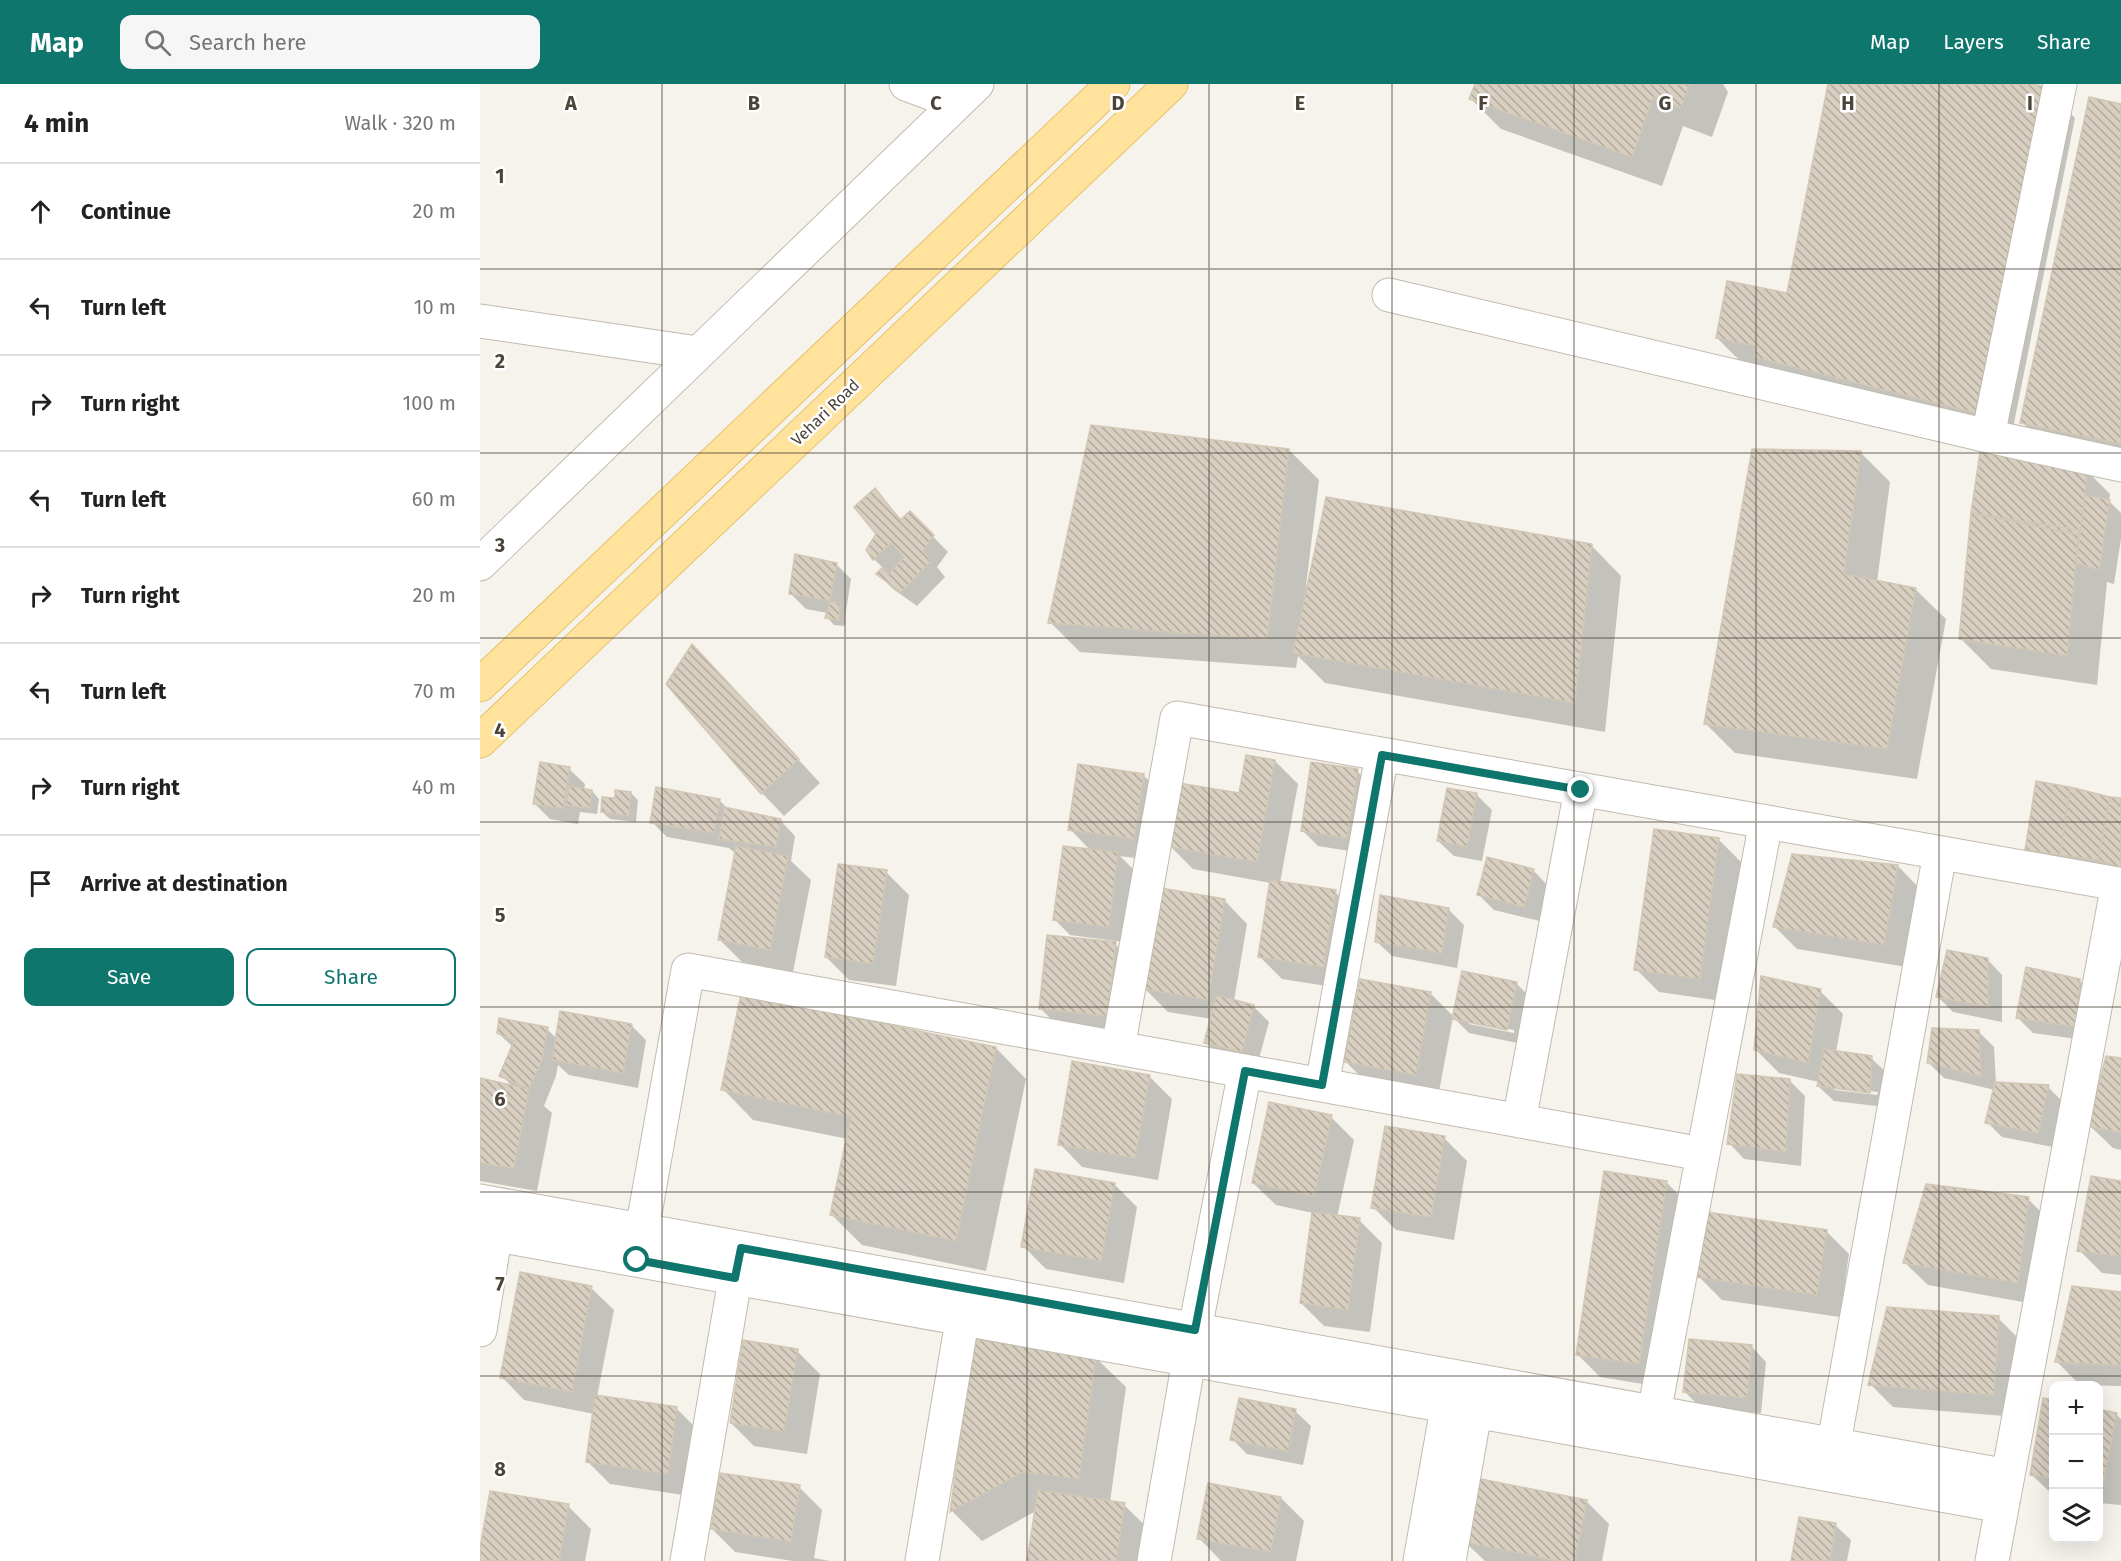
<!DOCTYPE html>
<meta charset="utf-8">
<style>
body{margin:0;font-family:"Fira Sans",sans-serif;background:#f6f6f6;color:#222}
.controls{position:absolute;right:18px;bottom:18px;display:grid;overflow:hidden;border-radius:12px;box-shadow:0 6px 24px #0002}
.controls button{width:54px;height:54px;display:grid;place-items:center;padding:0;border:0;border-bottom:2px solid #e0e0e0;background:#fff;color:#222;font:30px sans-serif}
.stop{position:absolute;width:18px;height:18px;margin:-14px;border:4px solid #0f766e;border-radius:50%;background:#fff}
.stop.end{background:#0f766e;border-color:#fff;box-shadow:0 2px 6px #0008}
.list{margin:0;padding:0;list-style:none}
h2{display:flex;justify-content:space-between;align-items:center;height:78px;margin:0;padding:0 24px;font-size:26px}
h2 small{font-size:20px;font-weight:400;color:#767676}
.list li{display:grid;grid-template-columns:39px 1fr auto;gap:18px;align-items:center;box-sizing:border-box;height:96px;padding:0 24px;border-top:2px solid #e0e0e0}
.list b{display:block;font-size:22px;white-space:nowrap}
.list em{font-size:20px;font-style:normal;color:#767676}
.actions{display:flex;gap:12px;padding:18px 24px}
.actions a{flex:1;padding:14px 0;border:2px solid #0f766e;border-radius:12px;text-align:center;font-size:21px;color:#0f766e}
.actions .main{background:#0f766e;color:#fff}
.icon{flex:none;width:33px;height:33px;fill:none;stroke:currentColor;stroke-width:2;stroke-linecap:round;stroke-linejoin:round}
.map{position:relative;flex:none;width:1641px;height:1477px;overflow:hidden}
header{display:flex;align-items:center;gap:36px;box-sizing:border-box;height:84px;padding:0 30px;background:#0f766e;color:#fff}
header strong{font-size:28px}
nav{display:flex;gap:33px;margin-inline-start:auto;font-size:21px}
.search{width:420px;height:54px;background:#f6f6f6;display:flex;align-items:center;gap:15px;box-sizing:border-box;padding:0 21px;border-radius:12px;color:#767676;font-size:22px}
main{display:flex}
aside{flex:1;background:#fff}
.map>svg:first-child{display:block}
.shadow{fill:#0003;fill-rule:evenodd}
.building{fill:url(#building-back-hatch);stroke:#d3c7b4;stroke-width:1.5}
.lines{fill:none;stroke-linecap:round;stroke-linejoin:round}
.street-casing{stroke:#c2bbae;stroke-width:35}
.primary-casing{stroke:#e6c16a;stroke-width:35}
.street{stroke:#fff;stroke-width:33}
.primary{stroke:#ffe39c;stroke-width:33}
.route{stroke:#0f766e;stroke-width:8}
.grid{fill:none;stroke:#4b4439;stroke-width:1.5;stroke-opacity:0.55}
.labels{text-anchor:middle;stroke-width:5;stroke-linejoin:round;paint-order:stroke}
.street-label{font-size:16px;fill:#4b4439;stroke:#fff}
.grid-label{font-size:20px;text-anchor:middle;font-weight:bold;fill:#4b4439;stroke:#fff;stroke-width:5;stroke-linejoin:round;paint-order:stroke}
</style>
<header>
<strong>Map</strong>
<div class="search"><svg class="icon" aria-label="search" viewBox="0 0 24 24"><circle cx="10" cy="10" r="6"/><path d="M15 15l6 6"/></svg>Search here</div>
<nav><a>Map</a><a>Layers</a><a>Share</a></nav>
</header>
<main>
<aside>
<h2>4 min<small>Walk · 320 m</small></h2>
<ul class="list">
<li><svg class="icon" aria-label="ahead" viewBox="0 0 24 24"><path d="M12 20V5M6 11l6-6 6 6"/></svg><div><b>Continue</b></div><em>20 m</em></li>
<li><svg class="icon" aria-label="left" viewBox="0 0 24 24"><path d="M17 20v-9H6M10 6l-5 5 5 5"/></svg><div><b>Turn left</b></div><em>10 m</em></li>
<li><svg class="icon" aria-label="right" viewBox="0 0 24 24"><path d="M7 20v-9h11M14 6l5 5-5 5"/></svg><div><b>Turn right</b></div><em>100 m</em></li>
<li><svg class="icon" aria-label="left" viewBox="0 0 24 24"><path d="M17 20v-9H6M10 6l-5 5 5 5"/></svg><div><b>Turn left</b></div><em>60 m</em></li>
<li><svg class="icon" aria-label="right" viewBox="0 0 24 24"><path d="M7 20v-9h11M14 6l5 5-5 5"/></svg><div><b>Turn right</b></div><em>20 m</em></li>
<li><svg class="icon" aria-label="left" viewBox="0 0 24 24"><path d="M17 20v-9H6M10 6l-5 5 5 5"/></svg><div><b>Turn left</b></div><em>70 m</em></li>
<li><svg class="icon" aria-label="right" viewBox="0 0 24 24"><path d="M7 20v-9h11M14 6l5 5-5 5"/></svg><div><b>Turn right</b></div><em>40 m</em></li>
<li><svg class="icon" aria-label="arrive" viewBox="0 0 24 24"><path d="M6 21V4h12l-3 4 3 4H6"/></svg><div><b>Arrive at destination</b></div></li>
</ul>
<div class="actions"><a class="main">Save</a><a>Share</a></div>
</aside>
<div class="map">
<svg width="1641" height="1477" viewBox="0 0 1641 1477">
<defs>
<pattern id="building-back-hatch" width="6" height="6" patternUnits="userSpaceOnUse" patternTransform="scale(1.5)"><rect width="6" height="6" fill="#d8cfc1"/><path d="M-1 5l2 2M0 0l6 6M5-1l2 2" fill="none" stroke="#b1aa9e"/></pattern>
</defs>
<rect width="100%" height="100%" fill="#f6f3ec"/>
<path class="shadow" d="M996,0H1243L1248,8L1232,53L1203,42L1182,102L1021,45L991,15Z
M1349,0H1546L1565,4L1595,34L1530,359L1267,284L1237,254L1308,210Z
M1641,21V383L1572,368L1542,338Z
M809,366L839,396L826,502L1111,461L1141,492L1125,648L845,599L818,572L816,584L600,568L570,538Z
M1380,368L1410,398L1397,498L1435,505L1466,535L1437,695L1255,669L1225,639Z
M1607,387L1630,410L1629,417L1641,429V455L1634,500L1627,498L1617,601L1511,585L1481,555Z
M395,406L422,436L430,429L468,468L457,483L465,493L437,522L413,505L398,490L404,485L394,475L398,450Z
M356,480L371,495L366,527L365,542L354,541L347,533L348,529L326,525L311,510Z
M235,585L340,699L304,732L282,709Z
M795,677L818,700L800,799L855,808L878,831L866,905L802,895L779,872L791,799L713,785L690,762L760,711Z
M89,685L105,700L104,706L112,707L119,715L117,730L100,728L98,740L70,735L55,720Z
M877,687L892,702L882,769L838,762L823,747Z
M663,691L686,714L677,777L640,772L653,785L644,858L590,851L575,836L611,767L590,745Z
M151,709L158,716L156,738L130,735L122,728Z
M997,711L1012,726L1002,777L974,772L958,757Z
M1641,715V793L1562,781L1546,766Z
M239,716L249,726L300,736L315,752L311,777L331,796L313,888L262,878L239,855L256,770L249,764L187,753L172,738Z
M1238,755L1261,778L1242,917L1179,908L1156,885Z
M1418,782L1440,805L1427,883L1317,865L1294,842Z
M1053,786L1068,802L1060,837L1014,826L999,811Z
M406,788L429,811L416,902L369,896L346,873Z
M745,817L767,840L754,917L773,922L789,938L777,982L741,973L726,958L732,935L688,928L665,905Z
M969,826L984,841L977,884L912,872L896,857Z
M635,860L658,883L650,954L583,947L560,924Z
M1507,875L1522,891V938L1473,928L1458,913Z
M1600,897L1615,912L1612,957L1553,949L1538,934Z
M1036,899L1051,914L1042,960L989,949L973,933L958,1013L889,1001L866,978L950,909L974,933ZM989,937L1034,946V949L989,940Z
M1340,907L1363,930L1356,968L1391,974L1407,989L1405,1023L1354,1017L1338,1002L1339,998L1299,989L1276,966ZM1354,1003L1398,1008L1397,1011L1354,1006Z
M151,941L166,956L158,1004L89,991L78,981L76,992L64,1022L72,1029L57,1107L0,1097V995L33,1003L21,991L33,963L18,949L67,945L77,955Z
M1498,947L1514,963L1516,1000L1568,1003L1583,1018L1573,1063L1522,1053L1507,1038L1515,1006L1464,994L1449,979Z
M516,964L546,995L506,1187L382,1161L352,1131L368,1055L273,1036L243,1005Z
M1641,975V1066L1633,1064L1610,1042Z
M669,992L692,1015L678,1096L602,1083L580,1060Z
M1310,997L1325,1012L1321,1082L1264,1075L1249,1059Z
M851,1033L874,1056L857,1133L879,1136L902,1159L890,1248L844,1242L821,1219L833,1129L796,1121L773,1099Z
M964,1054L987,1077L974,1156L916,1146L893,1123Z
M1186,1098L1209,1121L1181,1303L1120,1293L1097,1270Z
M1641,1099V1191L1622,1189L1599,1166Z
M634,1100L657,1123L644,1199L566,1185L543,1162Z
M1548,1115L1571,1138L1560,1221L1448,1201L1425,1179Z
M1346,1147L1369,1170L1360,1233L1242,1216L1219,1193Z
M111,1204L134,1226L117,1313L197,1325L219,1347L210,1412L130,1400L107,1377L114,1330L44,1316L22,1293Z
M1641,1210V1302L1600,1301L1577,1278Z
M1518,1234L1541,1257L1537,1333L1413,1323L1390,1300Z
M496,1257L615,1273L646,1303L630,1418L644,1421L675,1451L671,1477H549L556,1427L502,1457L472,1427Z
M1271,1262L1286,1278L1281,1329L1220,1323L1204,1307Z
M317,1267L340,1290L327,1370L274,1362L251,1339Z
M1574,1318V1412L1551,1390Z
M815,1327L831,1342L823,1381L767,1370L752,1355Z
M1618,1327L1636,1330L1641,1335V1421L1618,1419Z
M319,1403L342,1426L334,1474L350,1477H313L255,1468L232,1445Z
M801,1414L824,1437L816,1477H741L719,1454Z
M1106,1417L1129,1440L1122,1477H1005L985,1458Z
M88,1422L111,1445L105,1477H0V1473Z
M1320,1434L1355,1441L1371,1456L1367,1477H1313Z"/>
<path class="building" d="M995,0H1210L1201,24L1173,13L1152,73L989,15Z
M1348,0H1553L1566,3L1500,330L1274,273L1276,262L1236,254L1247,197L1307,209Z
M1609,13L1641,20V360L1540,339Z
M611,341L809,365L787,555L568,539Z
M1501,362L1608,386L1600,451L1491,429Z
M1272,365L1381,367L1364,490L1436,504L1407,665L1224,640Z
M395,404L420,436L430,427L454,451L443,467L451,477L421,508L396,490L402,484L409,490L424,473L411,459L393,476L386,466L396,450L374,423Z
M1605,411L1630,416L1619,486L1596,479Z
M846,413L1112,460L1095,619L813,569Z
M1491,429L1599,446L1587,572L1479,555Z
M315,470L357,479L350,517L309,510Z
M350,517L360,519L359,536L345,534Z
M212,560L319,675L281,710L186,600Z
M766,671L795,676L777,778L688,763L699,699L759,709Z
M60,678L90,683L83,725L53,720Z
M831,678L878,685L867,754L821,747Z
M598,680L664,690L654,755L588,746Z
M1556,697L1590,703L1580,771L1545,766Z
M89,702L112,706L110,724L86,721Z
M176,703L240,715L234,749L170,739Z
M1590,703L1630,713L1618,776L1580,771Z
M967,704L997,709L987,763L957,757Z
M135,706L151,708L149,732L121,728L122,713L135,714Z
M1630,713L1641,714V784L1618,776Z
M244,723L301,735L296,763L239,755Z
M1174,745L1239,754L1220,895L1154,886Z
M256,762L308,772L290,866L238,856Z
M583,762L638,768L629,843L573,836Z
M1312,770L1418,781L1404,861L1293,843Z
M1007,773L1054,785L1044,823L997,811Z
M358,780L407,786L393,880L345,873Z
M790,796L856,806L843,883L778,873Z
M681,804L745,815L728,916L663,905Z
M900,811L969,824L962,869L895,858Z
M567,851L636,858L627,932L559,925Z
M1467,866L1508,874V923L1456,913Z
M1546,883L1600,895L1597,943L1536,934Z
M982,887L1037,898L1027,946L972,935Z
M1281,892L1341,905L1328,979L1274,966Z
M880,895L951,908L936,991L864,978Z
M261,910L516,963L476,1157L350,1131L371,1033L241,1006Z
M736,911L774,921L762,968L724,959Z
M80,927L152,940L143,989L72,976Z
M19,934L68,943L62,976L49,1005L19,992L34,957L17,949Z
M1452,944L1499,946L1501,992L1447,979Z
M1344,965L1392,972L1390,1009L1337,1002Z
M1626,972L1641,974V1049L1608,1042Z
M592,977L670,991L655,1074L578,1061Z
M1257,990L1310,995L1306,1068L1247,1060Z
M0,994L49,1005L34,1084L0,1079Z
M1515,998L1569,1001L1558,1049L1505,1039Z
M789,1018L852,1031L834,1112L772,1099Z
M905,1042L965,1052L951,1133L891,1124Z
M555,1085L635,1099L621,1177L541,1163Z
M1124,1087L1187,1097L1159,1280L1096,1271Z
M1611,1092L1641,1097V1172L1597,1167Z
M1446,1100L1549,1113L1538,1199L1423,1179Z
M832,1128L880,1134L868,1226L820,1219Z
M1227,1128L1347,1146L1337,1211L1217,1193Z
M40,1188L112,1202L92,1308L20,1294Z
M1592,1202L1641,1208V1281L1575,1278Z
M1407,1223L1519,1232L1514,1311L1388,1301Z
M494,1255L616,1272L599,1395L543,1388L470,1428Z
M1209,1255L1272,1261L1267,1314L1203,1308Z
M263,1256L318,1265L304,1348L250,1339Z
M115,1311L197,1323L188,1390L106,1378Z
M759,1314L816,1325L808,1367L750,1356Z
M1563,1314L1574,1316V1394L1550,1391Z
M1618,1325L1637,1329L1623,1400L1618,1399Z
M240,1389L320,1401L311,1458L231,1445Z
M996,1394L1107,1416L1095,1477H1078L984,1458Z
M728,1399L801,1413L791,1468L717,1455Z
M558,1406L645,1419L636,1477H547Z
M10,1407L89,1420L79,1477H0V1464Z
M1319,1433L1356,1439L1350,1477H1311Z"/>
<g class="lines">
<defs>
<path id="street" d="M426,0L477,19
M1580,0L1508,352L1641,381
M909,211L1508,352
M0,237L218,269
M0,480L497,0
M638,964L697,634L1638,800L1512,1477
M842,1001L902,671
M1039,1037L1101,706
M0,1117L1528,1392
M0,1148L1522,1422
M158,1169L208,886L1222,1070
M0,1246L19,1129
M1170,1350L1286,738
M1350,1381L1460,769
M207,1477L259,1172
M442,1477L486,1213
M674,1477L709,1276L765,987
M940,1477L971,1302
M969,1477L999,1305"/>
<path id="primary" d="M0,601L633,0
M0,657L691,0"/>
</defs>
<use href="#street" class="street-casing"/>
<use href="#primary" class="primary-casing"/>
<use href="#street" class="street"/>
<use href="#primary" class="primary"/>
</g>
<g class="lines">
<path class="route" d="M157,1176L255,1194L261,1164L715,1246L765,987L842,1001L902,671L1101,706"/>
</g>
<path class="grid" d="M182,0V1477M365,0V1477M547,0V1477M729,0V1477M912,0V1477M1094,0V1477M1276,0V1477M1459,0V1477M0,185H1641M0,369H1641M0,554H1641M0,738H1641M0,923H1641M0,1108H1641M0,1292H1641"/>
<g class="labels">
<g class="street-label">
<text transform="translate(345 328) rotate(-44)" y="6">Vehari Road</text>
</g>
</g>
<g class="grid-label">
<text x="91" y="26">A</text>
<text x="274" y="26">B</text>
<text x="456" y="26">C</text>
<text x="638" y="26">D</text>
<text x="820" y="26">E</text>
<text x="1003" y="26">F</text>
<text x="1185" y="26">G</text>
<text x="1368" y="26">H</text>
<text x="1550" y="26">I</text>
<text x="20" y="99">1</text>
<text x="20" y="284">2</text>
<text x="20" y="468">3</text>
<text x="20" y="653">4</text>
<text x="20" y="838">5</text>
<text x="20" y="1022">6</text>
<text x="20" y="1207">7</text>
<text x="20" y="1392">8</text>
</g>
</svg>
<div class="controls">
<button>+</button>
<button>−</button>
<button><svg class="icon" aria-label="layers" viewBox="0 0 24 24"><path d="M12 4l9 5-9 5-9-5zM3 14l9 5 9-5"/></svg></button>
</div>
<div class="stop" style="left:157px;top:1176px"></div>
<div class="stop end" style="left:1101px;top:706px"></div>
</div>
</main>
